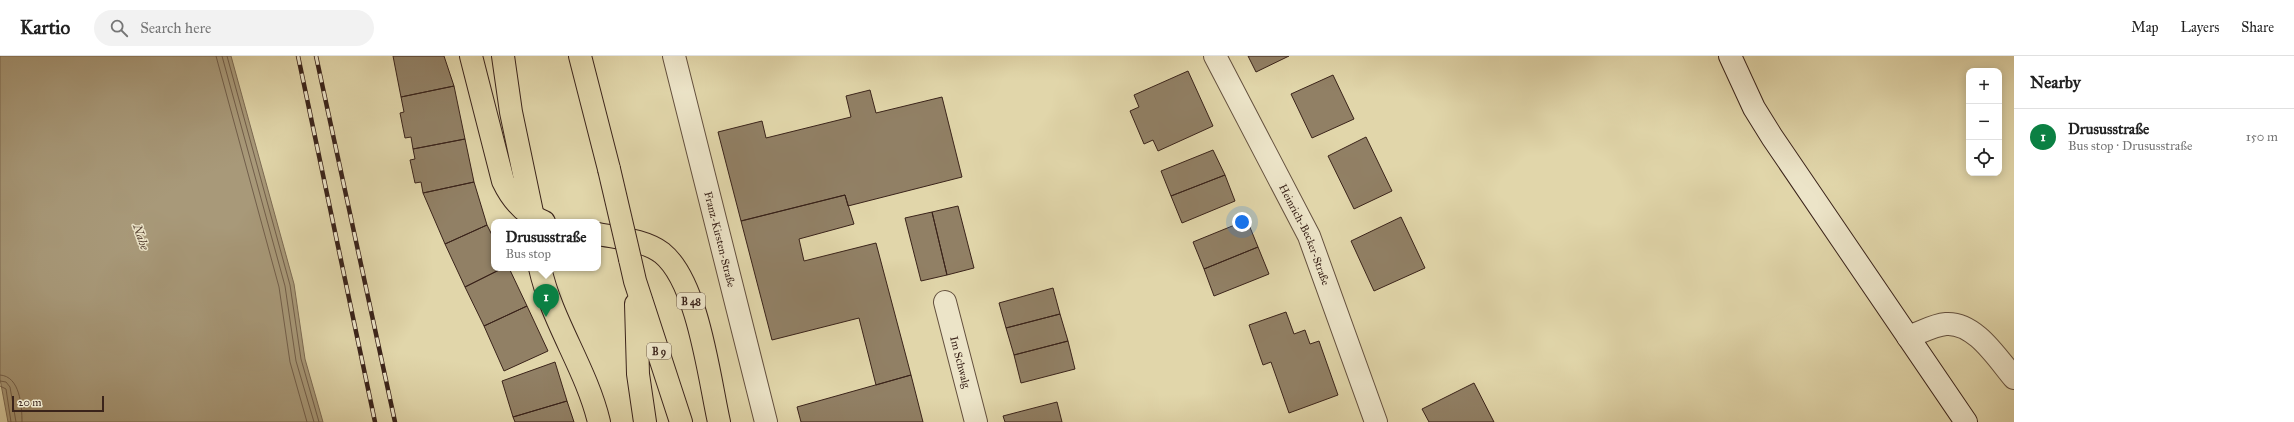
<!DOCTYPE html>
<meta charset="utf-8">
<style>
body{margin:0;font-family:"IM FELL Great Primer",serif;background:#f2f2f2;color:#222}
.controls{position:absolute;right:12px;top:12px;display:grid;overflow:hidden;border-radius:8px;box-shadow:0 2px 10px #0003}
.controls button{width:36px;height:36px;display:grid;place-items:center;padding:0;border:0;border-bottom:1px solid #e0e0e0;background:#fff;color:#222;font:20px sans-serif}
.scale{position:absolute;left:12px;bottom:10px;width:92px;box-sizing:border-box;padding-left:4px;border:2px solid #3a231a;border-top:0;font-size:11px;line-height:14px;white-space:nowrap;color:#3a231a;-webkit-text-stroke:3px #ece4c8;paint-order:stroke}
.you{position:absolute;left:1242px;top:166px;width:14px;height:14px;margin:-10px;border:3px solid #fff;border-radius:50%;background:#1a73e8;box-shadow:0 0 0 6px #1a73e833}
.badge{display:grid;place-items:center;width:26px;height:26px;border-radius:50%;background:#0b8043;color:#fff;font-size:13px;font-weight:700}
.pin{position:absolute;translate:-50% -33px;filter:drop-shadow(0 1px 2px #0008)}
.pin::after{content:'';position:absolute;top:21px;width:14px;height:12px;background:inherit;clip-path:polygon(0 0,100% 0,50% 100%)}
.popup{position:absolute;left:491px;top:163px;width:110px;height:52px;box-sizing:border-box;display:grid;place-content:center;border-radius:8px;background:#fff;filter:drop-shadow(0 1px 3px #0005);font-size:13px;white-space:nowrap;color:#767676}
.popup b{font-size:15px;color:#222}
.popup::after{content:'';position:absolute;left:50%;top:100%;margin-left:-8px;border:8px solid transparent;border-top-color:#fff}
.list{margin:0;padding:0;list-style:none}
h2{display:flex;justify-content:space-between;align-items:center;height:52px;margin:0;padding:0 16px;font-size:17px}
h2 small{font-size:13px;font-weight:400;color:#767676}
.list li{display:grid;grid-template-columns:26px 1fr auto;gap:12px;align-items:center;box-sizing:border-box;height:56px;padding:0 16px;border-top:1px solid #e0e0e0}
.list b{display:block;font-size:15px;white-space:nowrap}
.list p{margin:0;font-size:13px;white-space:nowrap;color:#767676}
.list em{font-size:13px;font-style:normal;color:#767676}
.icon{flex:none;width:22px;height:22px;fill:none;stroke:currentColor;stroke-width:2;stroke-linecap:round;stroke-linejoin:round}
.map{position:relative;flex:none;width:2014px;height:366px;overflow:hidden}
header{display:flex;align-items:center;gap:24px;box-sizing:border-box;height:56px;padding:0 20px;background:#fff;border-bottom:1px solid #e0e0e0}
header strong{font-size:19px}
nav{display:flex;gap:22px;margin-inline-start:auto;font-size:14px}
.search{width:280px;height:36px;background:#f2f2f2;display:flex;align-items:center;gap:10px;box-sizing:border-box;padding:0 14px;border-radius:22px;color:#767676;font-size:15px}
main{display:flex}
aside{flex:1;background:#fff}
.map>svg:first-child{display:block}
.water{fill:#a89979;stroke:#7c6a53}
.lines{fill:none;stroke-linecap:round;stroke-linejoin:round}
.shore{stroke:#715e4a;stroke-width:1}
.building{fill:#918065;stroke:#3a231a}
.street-casing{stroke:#64503e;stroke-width:24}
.secondary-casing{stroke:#3a231a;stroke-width:24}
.primary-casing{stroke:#3a231a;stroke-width:24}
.highway-casing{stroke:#3a231a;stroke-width:24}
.street{stroke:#ece4c8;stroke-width:22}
.secondary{stroke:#ece4c8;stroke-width:22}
.primary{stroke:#e1d6aa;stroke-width:22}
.highway{stroke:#e1d6aa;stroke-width:22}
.rail-casing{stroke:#3a231a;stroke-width:4.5}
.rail{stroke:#ece4c8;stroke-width:3;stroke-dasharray:9;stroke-linecap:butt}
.highway-bridge-casing{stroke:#3a231a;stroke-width:24;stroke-linecap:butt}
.highway-bridge{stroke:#e1d6aa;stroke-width:22}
.labels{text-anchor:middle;stroke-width:3;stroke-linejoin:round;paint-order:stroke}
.shield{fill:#ece4c8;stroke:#6f5d4e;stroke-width:1}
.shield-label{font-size:10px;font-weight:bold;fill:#3a231a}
.street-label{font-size:11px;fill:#3a231a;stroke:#ece4c8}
.water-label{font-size:12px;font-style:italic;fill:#5b4636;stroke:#ece4c8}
</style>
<header>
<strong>Kartio</strong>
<div class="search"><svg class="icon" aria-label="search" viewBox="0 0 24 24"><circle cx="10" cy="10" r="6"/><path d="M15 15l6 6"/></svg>Search here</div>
<nav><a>Map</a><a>Layers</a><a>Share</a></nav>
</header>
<main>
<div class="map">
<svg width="2014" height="366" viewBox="0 0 2014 366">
<rect width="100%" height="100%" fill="#e1d6aa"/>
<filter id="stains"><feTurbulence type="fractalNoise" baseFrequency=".005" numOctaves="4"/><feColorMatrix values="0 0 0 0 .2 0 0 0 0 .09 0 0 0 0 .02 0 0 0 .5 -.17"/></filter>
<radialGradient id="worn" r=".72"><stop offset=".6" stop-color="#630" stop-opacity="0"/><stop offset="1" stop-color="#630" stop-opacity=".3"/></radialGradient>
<path class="water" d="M0,0H231L294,228L305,303L323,366H8L0,323Z"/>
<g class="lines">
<path class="shore" d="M216,0L279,231L290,306L307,366
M222,0L285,230L296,305L314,366
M227,0L290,229L301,303L319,366
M0,319C20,320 22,350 22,366
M0,325L6,326L10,331L16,366
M0,330L6,333L11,366"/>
</g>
<path class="building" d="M393,0H444L454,30L401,41Z
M1248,0H1289L1256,16Z
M1188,15L1213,70L1158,95L1153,84L1144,88L1130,55L1139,51L1134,39Z
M1333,19L1354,63L1312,82L1291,38Z
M454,30L465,83L413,93L411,81L405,82L400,57L404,56L401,41Z
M870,34L876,57L942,41L962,121L848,150L845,139L741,165L718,76L762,65L766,82L851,61L846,40Z
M1366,81L1392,135L1354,153L1328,100Z
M465,83L474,126L423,137L421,126L415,127L410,104L415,103L413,93Z
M1213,94L1225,119L1171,140L1161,115Z
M1225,119L1235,145L1182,167L1171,140Z
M474,126L487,169L445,188L423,137Z
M845,139L854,168L799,183L804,205L876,187L911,319L876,329L859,262L772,284L741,165Z
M958,150L974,212L947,219L932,156Z
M932,156L947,219L921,225L905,162Z
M1401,161L1425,212L1374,235L1351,185Z
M1247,164L1258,191L1204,213L1193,186Z
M487,169L494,183V212H503L465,231L445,188Z
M1258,191L1269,218L1214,240L1204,213Z
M503,212H509L527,250L484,270L465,231Z
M1053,232L1060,258L1006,272L999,247Z
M527,250L548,295L504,315L484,270Z
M1286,256L1294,278L1305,274L1310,288L1319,285L1338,339L1289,357L1271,306L1263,309L1249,269Z
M1060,258L1068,285L1014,299L1006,272Z
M1068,285L1075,313L1021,327L1014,299Z
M555,306L567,345L513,361L502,325Z
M911,319L923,366H801L797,351Z
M1474,327L1494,366H1429L1422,353Z
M567,345L574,366H515L513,361Z
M1057,346L1062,366H1005L1003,360Z"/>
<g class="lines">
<defs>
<g id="street">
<path id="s1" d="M674,0L766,366"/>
<path id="s2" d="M1215,0L1309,180L1376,366"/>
<path id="s3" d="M945,246L976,366"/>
<path d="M1908,281C1920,277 1933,269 1946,268C1975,266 1997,302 2014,322"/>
</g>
<path id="secondary" d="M1730,0L1754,52L1772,81L1966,366"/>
<path id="primary" d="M471,0L503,125C512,144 524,158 544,166
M598,178C618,182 645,184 662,197C698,226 709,321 719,366
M540,212C552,266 586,312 599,366"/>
<path id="highway" d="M503,0L511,56L533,161
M580,0L609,113
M630,203L635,225L681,366
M636,248L638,318L645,366"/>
</defs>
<use href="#street" class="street-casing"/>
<use href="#secondary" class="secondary-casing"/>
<use href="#primary" class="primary-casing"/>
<use href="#highway" class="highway-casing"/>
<use href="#street" class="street"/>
<use href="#secondary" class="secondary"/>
<use href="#primary" class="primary"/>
<use href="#highway" class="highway"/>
<defs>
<path id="rail" d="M298,0L375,366
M316,0L395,366"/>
</defs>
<use href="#rail" class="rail-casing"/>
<use href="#rail" class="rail"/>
<defs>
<path id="highway-bridge" d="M609,113L630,203"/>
</defs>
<use href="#highway-bridge" class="highway-bridge-casing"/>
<use href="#highway-bridge" class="highway-bridge"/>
</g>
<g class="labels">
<g class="shield">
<rect x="677" y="237" width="28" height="16" rx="3"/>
<rect x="647" y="287" width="24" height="16" rx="3"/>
</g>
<g class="shield-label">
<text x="691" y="249">B 48</text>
<text x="659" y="299">B 9</text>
</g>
<g class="street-label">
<text dy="4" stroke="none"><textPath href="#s2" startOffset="200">Heinrich-Becker-Straße</textPath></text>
<text dy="4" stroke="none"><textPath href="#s1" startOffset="189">Franz-Kirsten-Straße</textPath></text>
<text dy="4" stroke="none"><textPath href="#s3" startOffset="62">Im Schwalg</textPath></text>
</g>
<g class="water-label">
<text transform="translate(141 181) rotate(72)" y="4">Nahe</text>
</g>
</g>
<rect width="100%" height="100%" filter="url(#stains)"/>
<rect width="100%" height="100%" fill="url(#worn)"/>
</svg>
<div class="controls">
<button>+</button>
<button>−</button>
<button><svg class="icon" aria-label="locate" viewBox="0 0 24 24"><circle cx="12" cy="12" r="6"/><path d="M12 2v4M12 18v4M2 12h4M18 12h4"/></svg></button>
</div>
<div class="scale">20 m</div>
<div class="you"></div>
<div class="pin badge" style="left:546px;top:261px">1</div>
<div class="popup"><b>Drususstraße</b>Bus stop</div>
</div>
<aside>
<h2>Nearby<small></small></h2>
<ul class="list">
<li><span class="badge">1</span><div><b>Drususstraße</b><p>Bus stop · Drususstraße</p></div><em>150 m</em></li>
</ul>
</aside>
</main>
